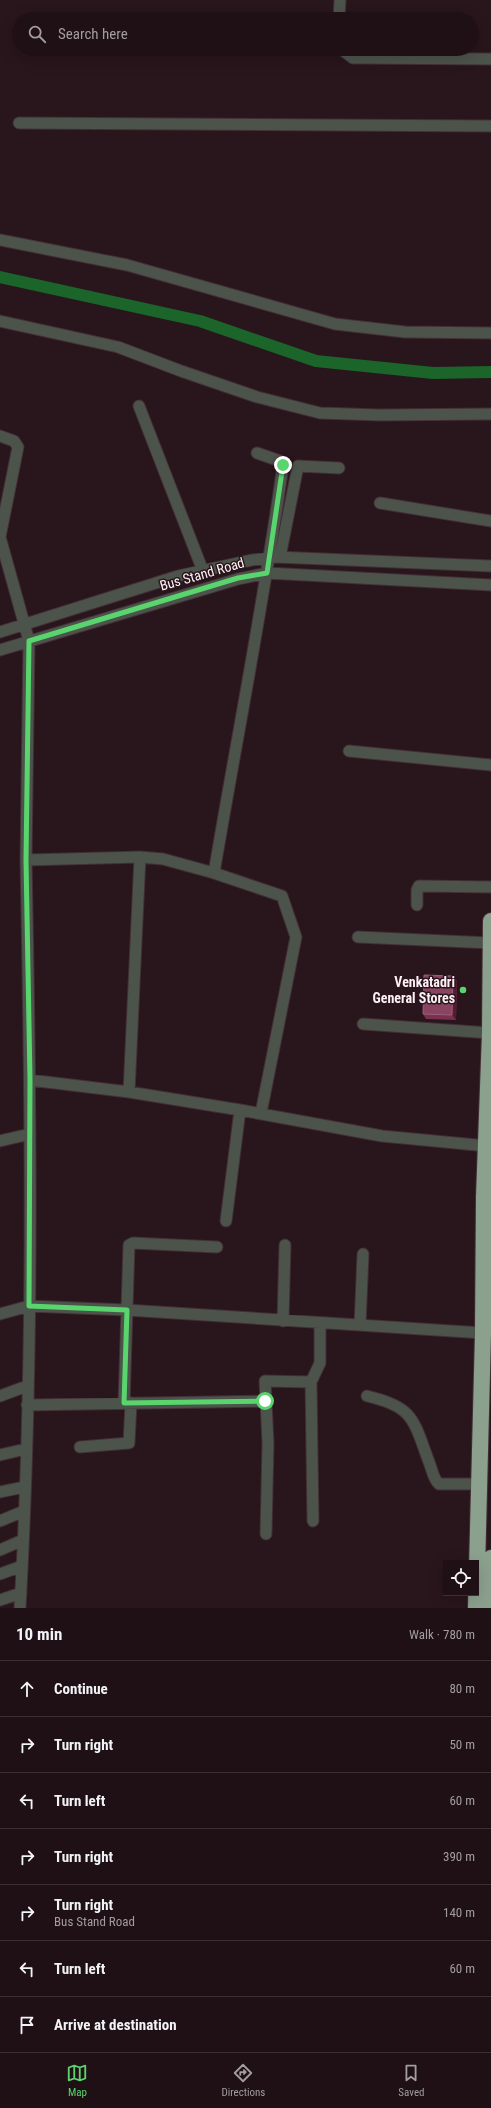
<!DOCTYPE html>
<meta charset="utf-8">
<style>
body{margin:0;font-family:"Roboto Condensed",sans-serif;background:#2c1e22;color:#f1f3f6}
.controls{position:absolute;right:12px;bottom:12px;display:grid;overflow:hidden;border-radius:0px;box-shadow:0 4px 16px #0002}
.controls button{width:36px;height:36px;display:grid;place-items:center;padding:0;border:0;border-bottom:1px solid #3c3034;background:#1f1015;color:#f1f3f6;font:20px sans-serif}
.stop{position:absolute;width:12px;height:12px;margin:-9px;border:3px solid #5ad56e;border-radius:50%;background:#fff}
.stop.end{background:#5ad56e;border-color:#fff;box-shadow:0 1px 4px #0008}
.list{margin:0;padding:0;list-style:none}
h2{display:flex;justify-content:space-between;align-items:center;height:52px;margin:0;padding:0 16px;font-size:17px}
h2 small{font-size:13px;font-weight:400;color:#a19da0}
.list li{display:grid;grid-template-columns:26px 1fr auto;gap:12px;align-items:center;box-sizing:border-box;height:56px;padding:0 16px;border-top:1px solid #3c3034}
.list b{display:block;font-size:15px;white-space:nowrap}
.list p{margin:0;font-size:13px;white-space:nowrap;color:#a19da0}
.list em{font-size:13px;font-style:normal;color:#a19da0}
.icon{flex:none;width:22px;height:22px;fill:none;stroke:currentColor;stroke-width:2;stroke-linecap:round;stroke-linejoin:round}
.map{position:relative;flex:none;width:491px;height:1608px;overflow:hidden}
.search{position:absolute;background:#1f1015;box-shadow:0 4px 16px #0002;left:12px;right:12px;top:12px;height:44px;display:flex;align-items:center;gap:10px;box-sizing:border-box;padding:0 14px;border-radius:22px;color:#a19da0;font-size:15px}
.sheet{height:444px;background:#1f1015}
nav{display:flex;justify-content:space-around;align-items:center;box-sizing:border-box;height:56px;border-top:1px solid #3c3034;background:#1f1015;font-size:11px;color:#a19da0}
nav a{display:grid;justify-items:center;gap:2px}
nav .on{color:#5ad56e}
.map>svg:first-child{display:block}
.lines{fill:none;stroke-linecap:round;stroke-linejoin:round}
.canal{stroke:#1b642a;stroke-width:12}
.minor-casing{stroke:#432f36;stroke-width:13}
.highway-casing{stroke:#432f36;stroke-width:18}
.minor{stroke:#4b534b;stroke-width:11}
.highway{stroke:#8ca08e;stroke-width:16}
.wall{fill:#7a304f}
.shaded-wall{fill:#541c33}
.building{fill:#884460;stroke:#9b5f78}
.route{stroke:#5ad56e;stroke-width:5}
.poi-dot{fill:#5ad56e;stroke:#29151c;stroke-width:1.5}
.labels{text-anchor:middle;stroke-width:3;stroke-linejoin:round;paint-order:stroke}
.street-label{font-size:14px;fill:#fef1f5;stroke:#29151c}
.poi-label{font-size:14px;font-weight:bold;fill:#fef1f5;stroke:#29151c;text-anchor:end}
</style>
<div class="map">
<svg width="491" height="1608" viewBox="0 0 491 1608">
<rect width="100%" height="100%" fill="#29151c"/>
<g class="lines">
<path class="canal" d="M0,277L200,321L316,361L433,373L491,372"/>
<defs>
<path id="minor" d="M339,19L340,0
M341,49L353,58L491,59
M19,123L491,126
M0,240L127,265L335,324L405,332L491,333
M0,321L118,347L181,371L257,397L320,413L379,415L491,414
M139,406L203,571
M0,436L14,441L18,447L0,537L29,641L26,860L140,857L163,859L214,873C237,737 264,602 283,465L280,461L257,453
M380,503L491,521
M280,557L298,466L339,468
M0,632L178,576L252,560L276,557L491,566
M0,650L238,579L267,573L491,585
M349,751L491,765
M214,873L282,896L296,937L261,1113
M417,905V890L419,886L491,887
M358,937L491,943
M363,1024L490,1033
M30,1080L129,1092L240,1110L382,1136L487,1146
M129,1092L140,857
M0,1141L30,1134
M226,1221L240,1110
M0,1314L29,1306L127,1310L483,1333
M283,1321L285,1245
M360,1325L363,1254
M0,1396L27,1386
M367,1396C414,1407 413,1419 429,1462C432,1469 433,1479 439,1484H479
M124,1403L129,1245L133,1243L217,1247
M27,1405L265,1401
M80,1447L129,1443L131,1403
M0,1455L26,1449
M0,1492L24,1487
M0,1521L24,1511
M313,1521L311,1382L320,1363V1323
M266,1534L268,1443L265,1381L311,1382
M0,1550L23,1540
M0,1574L22,1566
M0,1600L21,1593
M20,1608C34,1359 31,1109 26,860"/>
<path id="highway" d="M476,1608L483,1333L484,1197L490,1033L491,921
M490,1608L491,1558"/>
</defs>
<use href="#minor" class="minor-casing"/>
<use href="#highway" class="highway-casing"/>
<use href="#minor" class="minor"/>
<use href="#highway" class="highway"/>
</g>
<path class="wall" d="M453,976L457,981L456,1020L426,1019L423,1014Z"/>
<path class="shaded-wall" d="M453,976L457,981L456,1020L452,1015Z"/>
<path class="building" d="M424,975L453,976L452,1015L423,1014Z"/>
<g class="lines">
<path class="route" d="M265,1401L124,1403L127,1310L29,1306L30,1080L26,860L29,641L238,578L267,573L283,465"/>
</g>
<circle class="poi-dot" cx="463" cy="990" r="4"/>
<g class="labels">
<g class="street-label">
<text transform="translate(202 574) rotate(-16)" y="5">Bus Stand Road</text>
</g>
<g class="poi-label">
<text x="455" y="987">Venkatadri<tspan x="455" dy="16">General Stores</tspan></text>
</g>
</g>
</svg>
<div class="controls">
<button><svg class="icon" aria-label="locate" viewBox="0 0 24 24"><circle cx="12" cy="12" r="6"/><path d="M12 2v4M12 18v4M2 12h4M18 12h4"/></svg></button>
</div>
<div class="stop" style="left:265px;top:1401px"></div>
<div class="stop end" style="left:283px;top:465px"></div>
<div class="search"><svg class="icon" aria-label="search" viewBox="0 0 24 24"><circle cx="10" cy="10" r="6"/><path d="M15 15l6 6"/></svg>Search here</div>
</div>
<section class="sheet">
<h2>10 min<small>Walk · 780 m</small></h2>
<ul class="list">
<li><svg class="icon" aria-label="ahead" viewBox="0 0 24 24"><path d="M12 20V5M6 11l6-6 6 6"/></svg><div><b>Continue</b></div><em>80 m</em></li>
<li><svg class="icon" aria-label="right" viewBox="0 0 24 24"><path d="M7 20v-9h11M14 6l5 5-5 5"/></svg><div><b>Turn right</b></div><em>50 m</em></li>
<li><svg class="icon" aria-label="left" viewBox="0 0 24 24"><path d="M17 20v-9H6M10 6l-5 5 5 5"/></svg><div><b>Turn left</b></div><em>60 m</em></li>
<li><svg class="icon" aria-label="right" viewBox="0 0 24 24"><path d="M7 20v-9h11M14 6l5 5-5 5"/></svg><div><b>Turn right</b></div><em>390 m</em></li>
<li><svg class="icon" aria-label="right" viewBox="0 0 24 24"><path d="M7 20v-9h11M14 6l5 5-5 5"/></svg><div><b>Turn right</b><p>Bus Stand Road</p></div><em>140 m</em></li>
<li><svg class="icon" aria-label="left" viewBox="0 0 24 24"><path d="M17 20v-9H6M10 6l-5 5 5 5"/></svg><div><b>Turn left</b></div><em>60 m</em></li>
<li><svg class="icon" aria-label="arrive" viewBox="0 0 24 24"><path d="M6 21V4h12l-3 4 3 4H6"/></svg><div><b>Arrive at destination</b></div></li>
</ul>
</section>
<nav>
<a class="on"><svg class="icon" aria-label="map" viewBox="0 0 24 24"><path d="M3 6l6-2 6 2 6-2v14l-6 2-6-2-6 2zM9 4v14M15 6v14"/></svg>Map</a>
<a><svg class="icon" aria-label="directions" viewBox="0 0 24 24"><path d="M12 3l9 9-9 9-9-9zM9 14v-3h6M13 9l2 2-2 2"/></svg>Directions</a>
<a><svg class="icon" aria-label="saved" viewBox="0 0 24 24"><path d="M7 4h10v16l-5-4-5 4z"/></svg>Saved</a>
</nav>
